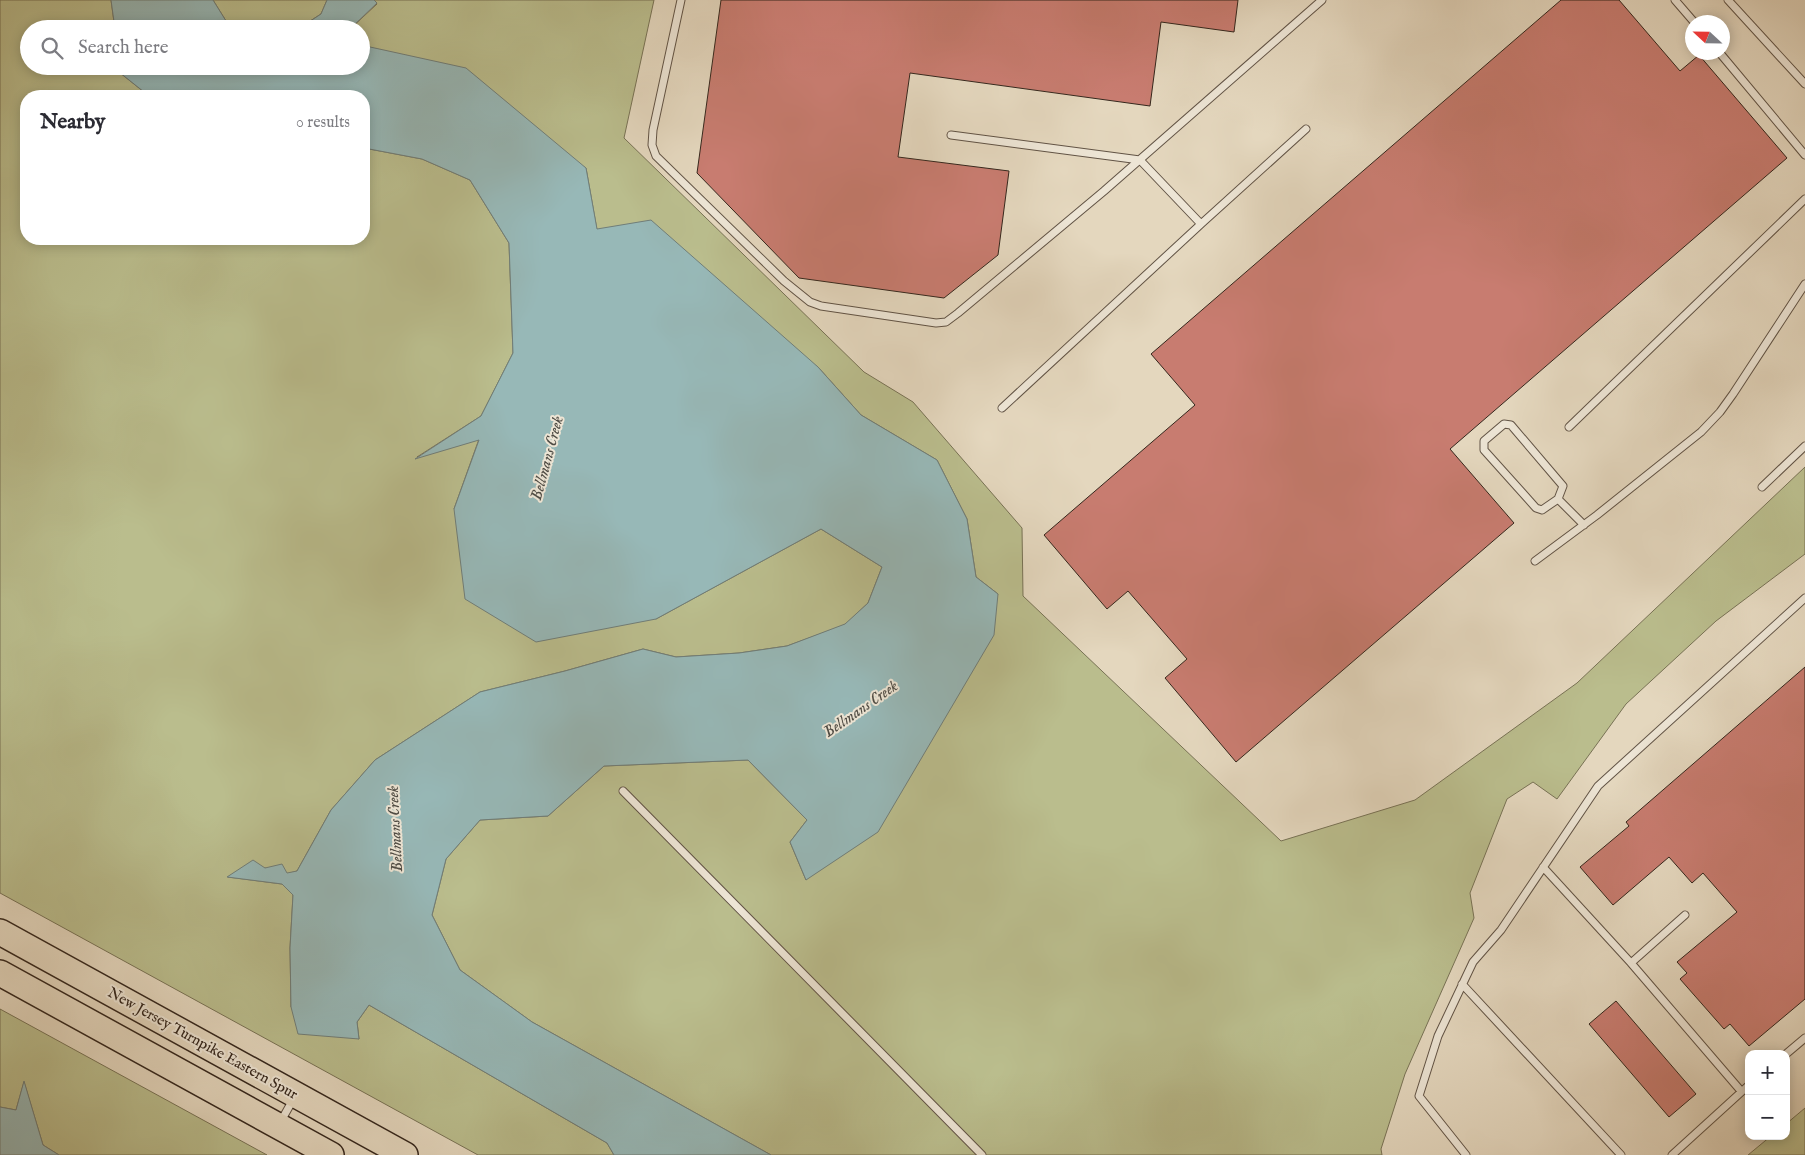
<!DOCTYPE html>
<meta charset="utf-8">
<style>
body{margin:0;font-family:"IM FELL English",serif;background:#f7f7f7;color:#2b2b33}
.controls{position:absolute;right:15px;bottom:15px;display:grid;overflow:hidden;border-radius:10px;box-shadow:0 2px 12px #0003}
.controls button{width:45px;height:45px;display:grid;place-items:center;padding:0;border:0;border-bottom:1px solid #e1e1e2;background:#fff;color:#2b2b33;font:25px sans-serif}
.compass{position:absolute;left:1685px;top:15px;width:45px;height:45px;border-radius:50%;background:#fff;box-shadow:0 2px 12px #0003;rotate:292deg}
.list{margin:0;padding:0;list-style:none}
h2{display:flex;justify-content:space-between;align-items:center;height:65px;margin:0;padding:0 20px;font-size:21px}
h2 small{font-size:16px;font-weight:400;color:#7c7c81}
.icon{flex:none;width:28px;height:28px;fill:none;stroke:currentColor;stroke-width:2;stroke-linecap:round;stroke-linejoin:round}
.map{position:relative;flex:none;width:1805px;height:1155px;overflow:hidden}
.search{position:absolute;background:#fff;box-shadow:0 2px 12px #0003;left:20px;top:20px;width:350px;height:55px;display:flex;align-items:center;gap:12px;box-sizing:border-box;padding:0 18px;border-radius:28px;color:#7c7c81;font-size:19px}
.panel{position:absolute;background:#fff;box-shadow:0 2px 12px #0003;left:20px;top:90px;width:350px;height:155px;border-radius:20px}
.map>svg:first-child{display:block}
.green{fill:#babd8d;stroke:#787255}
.water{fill:#97b8b7;stroke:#707e79}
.building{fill:#c87c70;stroke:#35271d}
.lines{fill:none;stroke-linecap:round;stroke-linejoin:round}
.service-casing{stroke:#615345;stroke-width:9}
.motorway-casing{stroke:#35271d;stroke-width:28}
.service{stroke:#ede5d5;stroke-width:7}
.motorway{stroke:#e4d7be;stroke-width:25}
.labels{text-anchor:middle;stroke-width:4;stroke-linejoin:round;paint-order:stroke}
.street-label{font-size:15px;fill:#35271d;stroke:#ede5d5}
.water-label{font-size:16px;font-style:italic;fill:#4e4b44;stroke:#ede5d5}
</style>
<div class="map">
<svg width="1805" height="1155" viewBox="0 0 1805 1155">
<rect width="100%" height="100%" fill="#e4d7be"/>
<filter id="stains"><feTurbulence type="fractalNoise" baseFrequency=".004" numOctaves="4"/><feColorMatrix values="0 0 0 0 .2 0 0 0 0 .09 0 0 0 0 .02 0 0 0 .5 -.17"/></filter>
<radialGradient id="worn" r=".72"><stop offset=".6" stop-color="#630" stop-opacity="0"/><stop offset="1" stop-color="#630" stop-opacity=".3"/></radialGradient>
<path class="green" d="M0,0H111L115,29H29V66H119V72L149,96H26V239H364V148L422,159L470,180L509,243L513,353L481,416L417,457L479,439L454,509L656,619L821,529L882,567L868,603L845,625L787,646L739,653L676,657L643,649L565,671L480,692L375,760L331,810L297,871L287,874L265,868L228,877L282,884L293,895L290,948L291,1007L359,1039L357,1022L369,1005L607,1143L614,1155H478L0,893Z
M213,0H327L321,14L298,29H231Z
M374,0H654L624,138L864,372L913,402L1022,528L1023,596L1281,841L1415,800L1577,683L1805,467V554L1716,621L1626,704L1557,799L1533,782L1507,799L1470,893L1474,918L1405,1074L1381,1149L1382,1155H771L532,1022L460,970L432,915L446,859L480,820L548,816L604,766L748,760L807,820L790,842L806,880L998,594L976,577L967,519L937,460L861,415L818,367L597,230L586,168L379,50L361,45V29H350L377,4Z
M0,1009L267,1155H59L43,1145L24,1082L16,1110L0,1107Z
M1805,1108V1155H1748L1771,1136H1786V1124Z"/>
<path class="water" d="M111,0H213L231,29H115Z
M327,0H374L377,3L350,29H298L321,14Z
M361,45L466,68L586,168L597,229L651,220L818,367L861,415L937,460L967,519L976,577L998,594L994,635L878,832L806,880L790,842L807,820L748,760L604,766L548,816L480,820L446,859L432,915L460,970L532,1022L771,1155H614L607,1143L369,1005L357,1022L359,1039L298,1034L291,1007L290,948L293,895L282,884L227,877L253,860L265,868L282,864L287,873L297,871L331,810L375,760L480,692L565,671L643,649L676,657L739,653L787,646L845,624L868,603L882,567L821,529L656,619L536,642L465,599L454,509L479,440L415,459L481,416L513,353L509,243L470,180L422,159L364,148V96H149L119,72V66H361Z
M24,1081L43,1145L59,1155H0V1107L16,1110Z"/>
<path class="building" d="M721,0H1238L1234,32L1161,22L1150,106L910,73L898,157L1009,171L998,255L944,298L799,278L697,173Z
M1561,0H1619L1680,71L1699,55L1787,158L1450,449L1514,523L1236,762L1165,678L1187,659L1128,591L1107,609L1044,535L1195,405L1151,354Z
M1805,667V999L1749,1046L1730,1024L1724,1029L1680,979L1687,973L1677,962L1737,912L1703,873L1692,883L1669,857L1613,905L1580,867L1629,826L1626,822Z
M1616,1001L1696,1094L1669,1117L1589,1024Z"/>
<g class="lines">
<defs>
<path id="service" d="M681,0L653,130L652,145L656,156L784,281L810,302L821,306L936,323L946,322L958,313L1104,191L1322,0
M1675,0L1694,22
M1728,0L1805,84
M1719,52L1805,155
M951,135L1140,160L1201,224L1002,408
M1201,224L1306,129
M1569,427L1805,199
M1762,487L1805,446
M1558,499L1542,510L1536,508L1484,450V441L1504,424L1511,425L1563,486L1558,499L1584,525
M1535,561L1597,515L1701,432L1720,412L1733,394L1805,284
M623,791L982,1155
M1543,867L1631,963
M1685,915L1631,963L1741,1091
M1462,984L1621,1155
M1786,1054L1805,1038
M281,1121L294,1098
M1466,1155L1419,1096L1438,1036L1473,962L1501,930L1598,786L1805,598
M1672,1155L1749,1085"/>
<path id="motorway" d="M0,932L405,1155
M0,973L331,1155"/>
</defs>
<use href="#service" class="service-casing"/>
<use href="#motorway" class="motorway-casing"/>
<use href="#service" class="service"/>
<use href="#motorway" class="motorway"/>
</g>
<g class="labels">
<g class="street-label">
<text transform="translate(203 1043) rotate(29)" y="5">New Jersey Turnpike Eastern Spur</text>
</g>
<g class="water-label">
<text transform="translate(546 458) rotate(-75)" y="6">Bellmans Creek</text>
<text transform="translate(860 708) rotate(-35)" y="6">Bellmans Creek</text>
<text transform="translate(394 829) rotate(-93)" y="6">Bellmans Creek</text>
</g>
</g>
<rect width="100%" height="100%" filter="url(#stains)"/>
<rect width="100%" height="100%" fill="url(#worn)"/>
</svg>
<div class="controls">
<button>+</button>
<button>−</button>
</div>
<svg class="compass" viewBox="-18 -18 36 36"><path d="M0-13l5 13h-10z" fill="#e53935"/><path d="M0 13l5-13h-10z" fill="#7c7c81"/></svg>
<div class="search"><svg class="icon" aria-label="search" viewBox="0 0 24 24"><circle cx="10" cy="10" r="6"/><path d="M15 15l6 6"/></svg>Search here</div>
<section class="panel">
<h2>Nearby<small>0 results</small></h2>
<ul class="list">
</ul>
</section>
</div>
